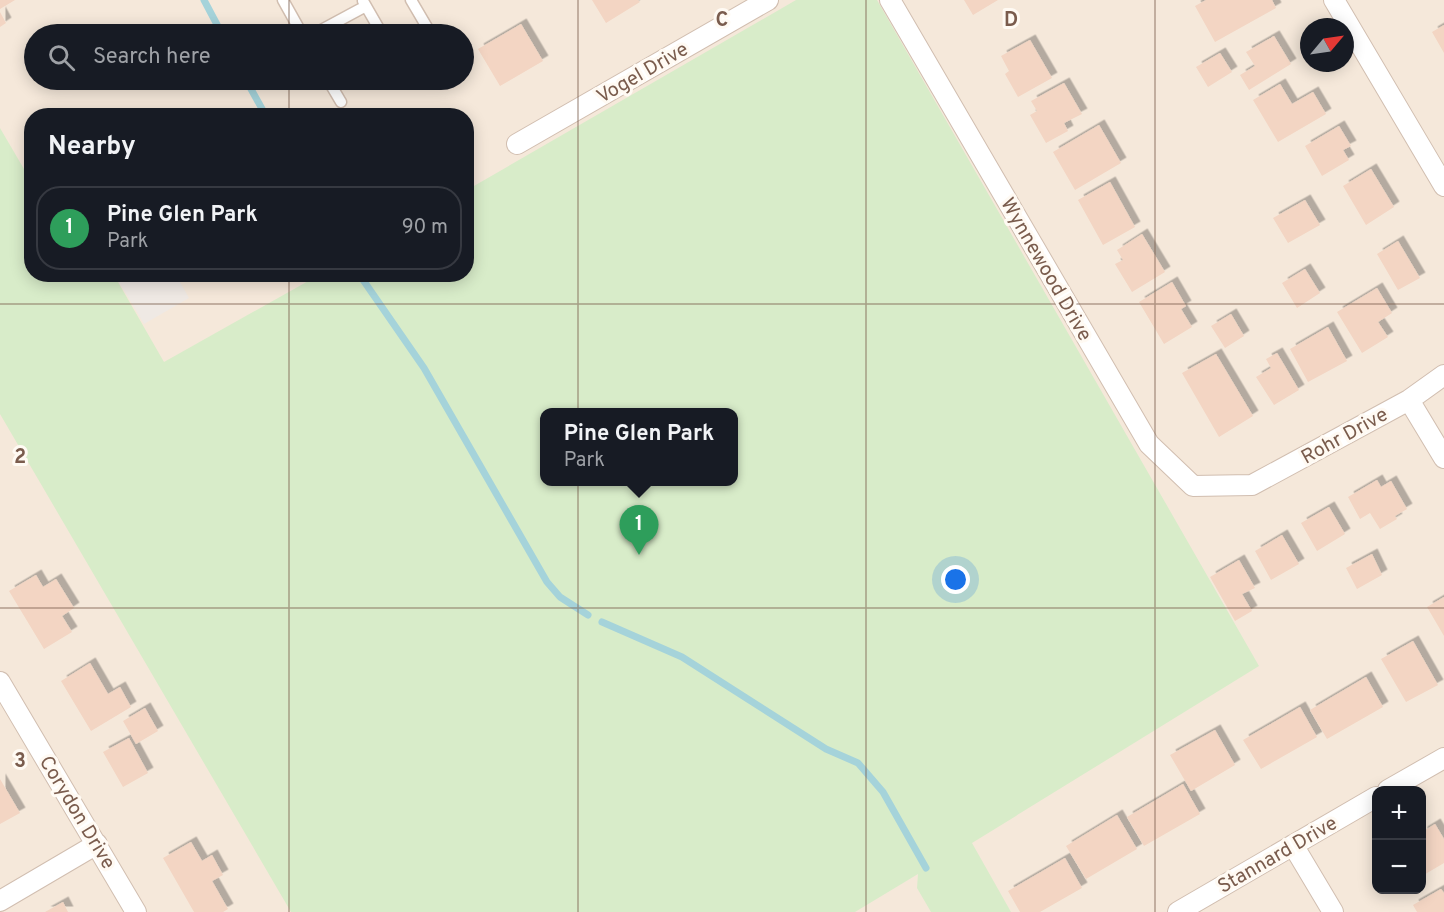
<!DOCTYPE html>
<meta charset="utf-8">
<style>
body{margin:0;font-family:Overpass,sans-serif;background:#20242c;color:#f1f3f6}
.controls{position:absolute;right:18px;bottom:18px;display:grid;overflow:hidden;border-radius:12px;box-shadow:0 3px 15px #0003}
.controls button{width:54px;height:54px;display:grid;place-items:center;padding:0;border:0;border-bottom:2px solid #363941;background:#171b24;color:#f1f3f6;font:30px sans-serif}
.compass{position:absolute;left:1300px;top:18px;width:54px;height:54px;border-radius:50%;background:#171b24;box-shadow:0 3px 15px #0003;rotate:61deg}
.you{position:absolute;left:956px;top:580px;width:21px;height:21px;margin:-15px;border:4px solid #fff;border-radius:50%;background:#1a73e8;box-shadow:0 0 0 9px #1a73e833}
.badge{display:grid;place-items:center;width:39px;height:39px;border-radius:50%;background:#0b8043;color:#fff;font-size:20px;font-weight:700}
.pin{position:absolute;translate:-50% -50px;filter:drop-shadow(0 2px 3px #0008)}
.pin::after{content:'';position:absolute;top:32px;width:21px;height:18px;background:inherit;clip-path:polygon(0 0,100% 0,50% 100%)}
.popup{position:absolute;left:540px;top:408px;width:198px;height:78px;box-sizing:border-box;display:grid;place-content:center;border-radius:12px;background:#171b24;filter:drop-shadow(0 2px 4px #0005);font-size:20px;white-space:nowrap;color:#9ea1a6}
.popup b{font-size:22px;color:#f1f3f6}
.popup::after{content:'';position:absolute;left:50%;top:100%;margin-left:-12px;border:12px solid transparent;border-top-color:#171b24}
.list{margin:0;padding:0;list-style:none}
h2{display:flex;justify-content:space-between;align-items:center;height:78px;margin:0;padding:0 24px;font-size:26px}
h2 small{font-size:20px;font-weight:400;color:#9ea1a6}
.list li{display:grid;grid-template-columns:39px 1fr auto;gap:18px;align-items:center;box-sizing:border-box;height:84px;margin:0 12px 12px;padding:0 12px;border:2px solid #363941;border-radius:24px}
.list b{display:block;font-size:22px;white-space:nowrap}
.list p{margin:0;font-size:20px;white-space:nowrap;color:#9ea1a6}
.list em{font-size:20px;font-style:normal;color:#9ea1a6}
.icon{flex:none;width:33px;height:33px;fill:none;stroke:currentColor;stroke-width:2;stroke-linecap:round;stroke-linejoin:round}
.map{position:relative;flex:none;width:1444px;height:912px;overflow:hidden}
.search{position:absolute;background:#171b24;box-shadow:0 3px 15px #0003;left:24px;top:24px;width:450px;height:66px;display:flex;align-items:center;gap:15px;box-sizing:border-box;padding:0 21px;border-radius:33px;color:#9ea1a6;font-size:22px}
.panel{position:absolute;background:#171b24;box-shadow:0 3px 15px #0003;left:24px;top:108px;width:450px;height:174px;border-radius:24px}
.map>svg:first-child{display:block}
.residential{fill:#f5e8da;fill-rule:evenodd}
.industrial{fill:#efe9e4}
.green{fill:#d8ecc9;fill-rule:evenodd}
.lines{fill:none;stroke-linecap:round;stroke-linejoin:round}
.stream{stroke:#a5d3da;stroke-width:7}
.building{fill:#f3d5c3;filter:url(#shadow)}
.service-casing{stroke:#d1beb0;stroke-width:13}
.minor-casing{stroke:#d1beb0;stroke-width:22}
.service{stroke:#fff;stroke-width:10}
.minor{stroke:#fff;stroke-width:20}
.grid{fill:none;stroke:#7a5c4d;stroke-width:1.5;stroke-opacity:0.55}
.labels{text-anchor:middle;stroke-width:6;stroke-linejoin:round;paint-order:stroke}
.street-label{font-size:20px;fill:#7a5c4d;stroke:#fffaf3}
.grid-label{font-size:20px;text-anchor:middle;font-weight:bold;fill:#7a5c4d;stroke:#fffaf3;stroke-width:6;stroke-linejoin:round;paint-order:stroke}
</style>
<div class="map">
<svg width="1444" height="912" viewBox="0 0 1444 912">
<defs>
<filter id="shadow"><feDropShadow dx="5.5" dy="-5.5" stdDeviation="0" flood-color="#0004"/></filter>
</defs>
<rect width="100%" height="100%" fill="#fdf6ec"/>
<path class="residential" d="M0,0H1444V912H0ZM1309,27H1345V63H1309ZM34,34H464V80H34ZM32,116H466V274H32ZM544,412H734V482H544ZM1376,790H1422V890H1376Z"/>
<path class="industrial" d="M125,274L176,275L189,298L144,324L117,279Z"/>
<path class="green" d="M796,0H877L1259,666L972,843L1011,912H931L917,888L918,874L855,912H291L0,414V128L31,181L32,274L114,275L164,362L319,275L466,274L467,190ZM544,412H734V482H544Z"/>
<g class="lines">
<path class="stream" d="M204,0L222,34
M246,80L266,116
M359,274L424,368L547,582L560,597L588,615
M602,622L682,657L826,749L858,763L883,792L926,868"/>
</g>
<path class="building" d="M0,0H15L0,9Z
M592,0H638L640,2L606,23Z
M964,0H998L973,15Z
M1206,0H1272L1276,8L1215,42L1195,6Z
M0,12L6,23L0,27Z
M521,24L543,61L500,86L478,49Z
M1444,25V53L1432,32Z
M1274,36L1291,64L1249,90L1240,75L1255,66L1246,52Z
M1030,40L1052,78L1018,97L1005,74L1009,71L1001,56Z
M1220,53L1232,72L1208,87L1196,67Z
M1064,83L1082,114L1064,123L1068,131L1046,143L1030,115L1037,111L1031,101Z
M1280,84L1292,104L1313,92L1326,114L1278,142L1253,100Z
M1099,125L1121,163L1075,190L1053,152Z
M1339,126L1351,146L1343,150L1349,160L1322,176L1305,146Z
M1371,169L1394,207L1366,225L1343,186Z
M1110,182L1135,227L1103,245L1078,200Z
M1305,200L1320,225L1288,243L1273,218Z
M1142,234L1165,272L1132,292L1115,264L1123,260L1117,250Z
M1398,241L1420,278L1398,290L1377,254Z
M1305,269L1320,293L1297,308L1282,283Z
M1172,282L1186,306L1181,309L1192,327L1164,344L1139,302Z
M1377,288L1392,313L1378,322L1388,337L1362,353L1337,312Z
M1231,314L1244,336L1225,348L1211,326Z
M1328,327L1347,361L1308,382L1290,349Z
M1277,353L1299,390L1274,405L1256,377L1271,368L1266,359Z
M1216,354L1253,416L1219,437L1182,373Z
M1377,480L1381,487L1391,481L1407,509L1395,516L1397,519L1380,529L1370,513L1360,519L1348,497Z
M1329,507L1345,534L1317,551L1301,523Z
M1282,535L1299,564L1271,580L1255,551Z
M1372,554L1382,575L1357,589L1346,568Z
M1239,560L1255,588L1242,594L1252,611L1235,621L1210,577Z
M36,575L43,587L56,579L74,608L62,616L72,632L44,649L9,591Z
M1444,597V636L1427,607Z
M1413,641L1438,685L1406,702L1381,659Z
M90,663L108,694L120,687L131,707L91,731L61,681Z
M1366,677L1383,707L1327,739L1310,710Z
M1300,707L1317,737L1261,769L1243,740Z
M145,708L158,731L136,744L123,721Z
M1215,730L1235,765L1191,791L1170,755Z
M129,738L148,773L123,787L103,752Z
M0,779L20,813L0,824Z
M1183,784L1200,814L1144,846L1127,817Z
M1117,815L1137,849L1086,879L1066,846Z
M1435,824L1444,839V863L1422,876V832Z
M191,842L202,861L212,855L223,875L212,881L228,909L223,912H194L163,858Z
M1065,858L1082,888L1040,912H1020L1008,891Z
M1441,889L1444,893V912H1417L1413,905Z
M63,902L68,912H45Z"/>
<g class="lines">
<defs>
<path id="service" d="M283,0L302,34
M411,0L431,34
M363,1L382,34
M314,34L366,6
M328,80L341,102"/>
<path id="minor" d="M890,0L1149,444L1193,486L1252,485L1409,400L1444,375
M1334,0L1444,186
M517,144L768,0
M1409,400L1444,458
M0,682L136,912
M1388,790L1444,758
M1293,845L1333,912
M0,901L97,844
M1178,912L1376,797"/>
</defs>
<use href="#service" class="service-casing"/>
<use href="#minor" class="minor-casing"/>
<use href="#service" class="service"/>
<use href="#minor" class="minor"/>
</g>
<path class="grid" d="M289,0V34M578,0V912M866,0V912M1155,0V912M289,80V116M289,274V912M0,304H1444M0,608H1444"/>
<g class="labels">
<g class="street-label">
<text transform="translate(642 72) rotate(-30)" y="7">Vogel Drive</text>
<text transform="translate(1047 269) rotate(60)" y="7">Wynnewood Drive</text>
<text transform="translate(1344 435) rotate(-29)" y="7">Rohr Drive</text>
<text transform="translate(78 812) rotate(59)" y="7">Corydon Drive</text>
<text transform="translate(1277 854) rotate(-30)" y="7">Stannard Drive</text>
</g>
</g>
<g class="grid-label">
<text x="722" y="26">C</text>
<text x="1011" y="26">D</text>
<text x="20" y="463">2</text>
<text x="20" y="767">3</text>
</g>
</svg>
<div class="controls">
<button>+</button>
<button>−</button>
</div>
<svg class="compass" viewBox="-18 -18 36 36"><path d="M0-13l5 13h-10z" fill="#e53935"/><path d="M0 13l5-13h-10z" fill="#9ea1a6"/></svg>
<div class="you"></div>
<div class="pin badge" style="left:639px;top:555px;background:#2e9e5b">1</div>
<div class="popup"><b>Pine Glen Park</b>Park</div>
<div class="search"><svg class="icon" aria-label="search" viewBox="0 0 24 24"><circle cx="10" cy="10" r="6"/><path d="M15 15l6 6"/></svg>Search here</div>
<section class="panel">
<h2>Nearby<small></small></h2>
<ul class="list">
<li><span class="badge" style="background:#2e9e5b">1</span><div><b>Pine Glen Park</b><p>Park</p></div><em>90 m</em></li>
</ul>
</section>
</div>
